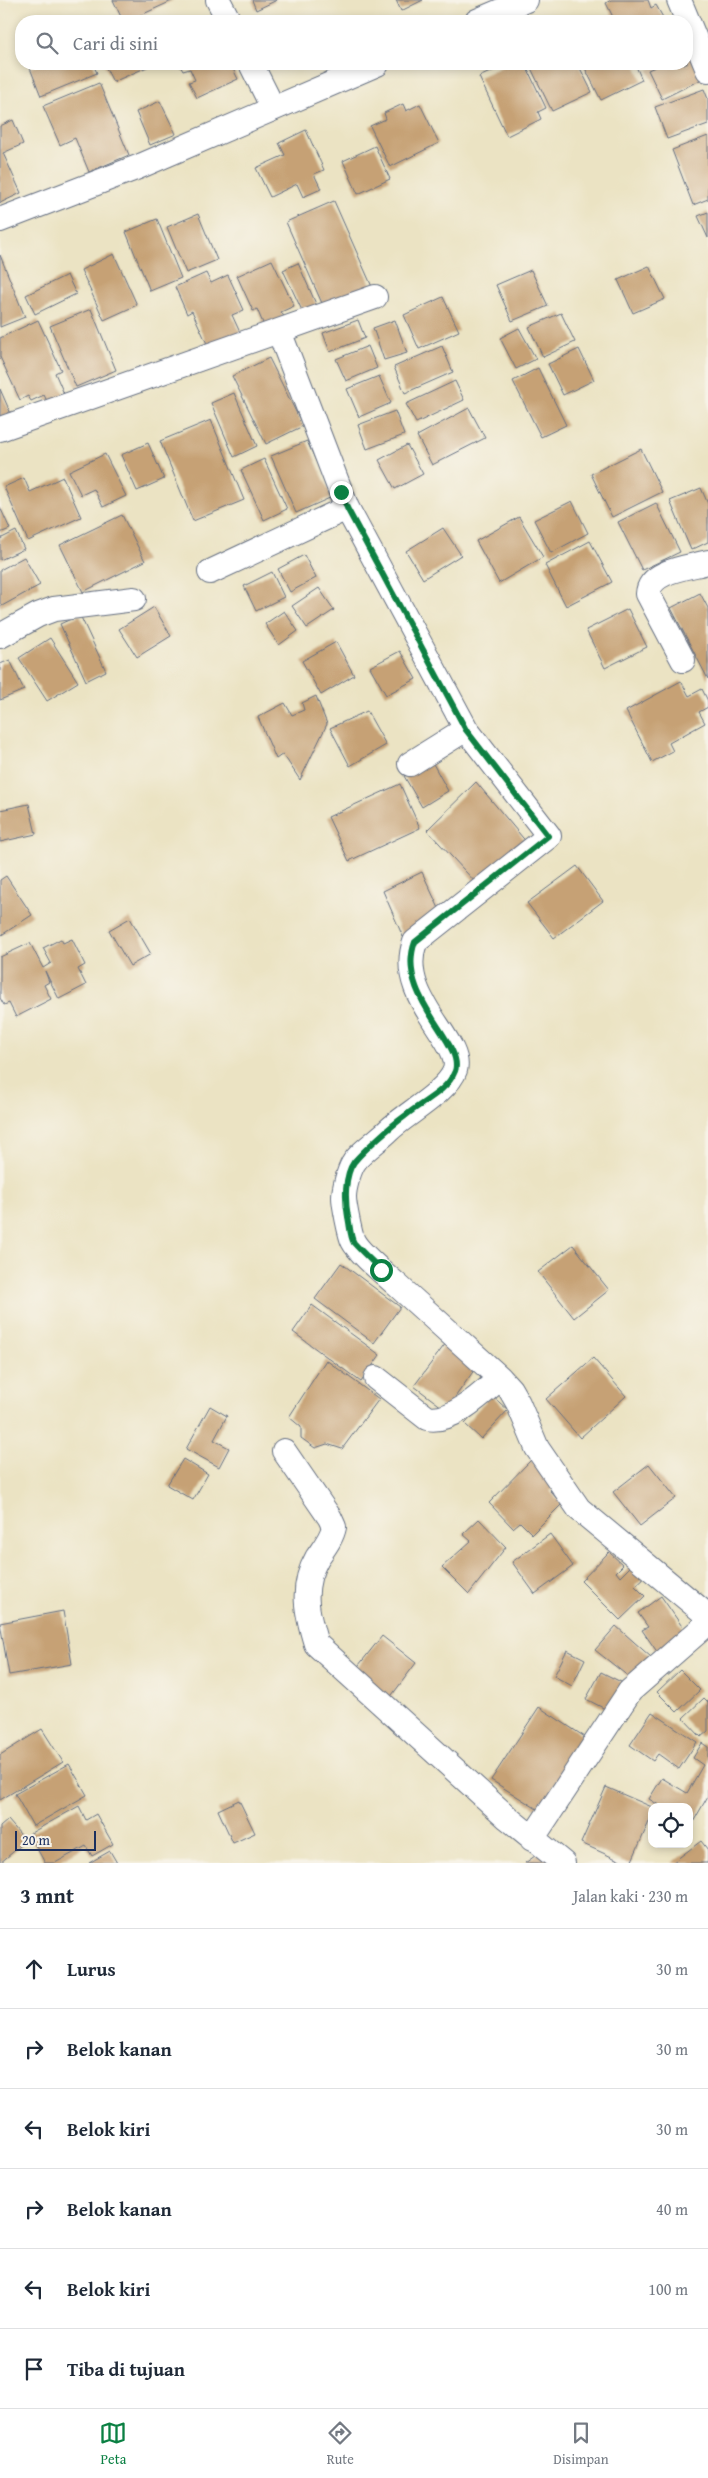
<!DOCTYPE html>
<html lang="id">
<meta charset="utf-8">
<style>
body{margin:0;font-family:"Gentium Book Plus",serif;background:#f2f2f3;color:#1f2937}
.controls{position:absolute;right:15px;bottom:15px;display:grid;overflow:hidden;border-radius:10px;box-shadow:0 2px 8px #0003}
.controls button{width:45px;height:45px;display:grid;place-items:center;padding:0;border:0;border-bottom:1px solid #e0e1e3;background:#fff;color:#1f2937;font:25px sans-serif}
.scale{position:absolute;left:15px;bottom:12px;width:81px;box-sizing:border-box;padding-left:5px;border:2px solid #1b2f5e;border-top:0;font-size:14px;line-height:18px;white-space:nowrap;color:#1b2f5e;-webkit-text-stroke:4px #f7f3e8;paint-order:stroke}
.stop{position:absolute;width:15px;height:15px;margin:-11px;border:4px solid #0b8043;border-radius:50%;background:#fff}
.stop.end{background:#0b8043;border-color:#fff;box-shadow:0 1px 5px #0008}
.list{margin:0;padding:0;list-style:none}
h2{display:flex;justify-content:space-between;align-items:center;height:65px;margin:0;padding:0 20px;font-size:21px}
h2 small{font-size:16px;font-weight:400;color:#747a83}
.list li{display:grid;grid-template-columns:32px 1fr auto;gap:15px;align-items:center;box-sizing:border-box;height:80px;padding:0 20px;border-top:1px solid #e0e1e3}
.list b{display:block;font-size:19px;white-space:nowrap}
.list em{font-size:16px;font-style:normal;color:#747a83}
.icon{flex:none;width:28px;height:28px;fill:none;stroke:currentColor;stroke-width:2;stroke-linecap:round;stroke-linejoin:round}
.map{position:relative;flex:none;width:708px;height:1863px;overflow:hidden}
.search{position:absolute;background:#fff;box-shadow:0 2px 8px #0003;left:15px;right:15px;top:15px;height:55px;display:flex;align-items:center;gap:12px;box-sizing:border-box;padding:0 18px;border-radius:20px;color:#747a83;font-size:19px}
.sheet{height:545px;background:#fff}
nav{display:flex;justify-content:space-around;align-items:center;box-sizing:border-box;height:70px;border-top:1px solid #e0e1e3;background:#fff;font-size:14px;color:#747a83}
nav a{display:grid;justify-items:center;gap:2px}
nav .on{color:#0b8043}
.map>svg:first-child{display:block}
.building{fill:#c6a175}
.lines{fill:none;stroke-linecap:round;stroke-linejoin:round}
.minor-casing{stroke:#646e81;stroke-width:26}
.minor{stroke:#fff;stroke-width:24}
.route{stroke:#0b8043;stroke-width:6}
</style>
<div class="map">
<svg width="708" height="1863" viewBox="0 0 708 1863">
<rect width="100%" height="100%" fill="#f7f3e8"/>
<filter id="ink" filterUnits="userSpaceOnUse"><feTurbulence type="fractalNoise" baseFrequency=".02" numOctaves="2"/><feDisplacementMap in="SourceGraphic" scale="10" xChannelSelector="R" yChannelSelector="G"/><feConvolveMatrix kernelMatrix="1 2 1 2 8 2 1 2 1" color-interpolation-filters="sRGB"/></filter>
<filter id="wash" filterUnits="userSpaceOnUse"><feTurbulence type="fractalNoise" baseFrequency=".0096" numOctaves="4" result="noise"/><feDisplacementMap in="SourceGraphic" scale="20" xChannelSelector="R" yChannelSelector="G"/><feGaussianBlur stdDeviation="1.12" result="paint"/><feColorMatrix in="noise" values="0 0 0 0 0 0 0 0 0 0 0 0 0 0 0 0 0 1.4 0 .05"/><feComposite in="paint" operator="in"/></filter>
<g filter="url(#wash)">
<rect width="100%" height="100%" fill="#ebe3c3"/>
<g id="blocks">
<path class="building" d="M113,0H174L128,21H123Z
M252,0H277L256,10Z
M396,0H423L401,11Z
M611,0H648L651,8L656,5L665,21H615L606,3Z
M688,51L702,79L662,99L648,70L662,64H687Z
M41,64H93L97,73L41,96L30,68Z
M104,64H154L113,82Z
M179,64H241L242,66L233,69L238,79L197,98L189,82L195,80L190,69L183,71Z
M508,64H525L546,108L538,112L541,119L507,136L479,77Z
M529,64H578L592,92L552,111Z
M583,64H635L642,80L601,100Z
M99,83L129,155L89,172L75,138L60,145L43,106Z
M704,89L708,99V124L667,139L655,107Z
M160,101L176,134L150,145L136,112Z
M403,104L406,111L420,104L439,143L390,167L370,126L386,119L384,113Z
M13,120L23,144L3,153L21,193L0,203V126Z
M306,130L324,170L314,174L321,189L303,197L297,184L270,197L256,168L285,155L279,143Z
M708,136V199L693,205L672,150Z
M375,146L390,179L358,194L343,161Z
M334,201L373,289L325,310L286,222Z
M708,212V238L698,216Z
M198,214L217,260L186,273L167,227Z
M157,219L181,278L150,291L126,232Z
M114,254L137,305L104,320L81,270Z
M0,255L25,317L0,327Z
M272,260L294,306L281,312L285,318L265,328L257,309L253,311L237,276Z
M298,263L320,313L306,319L283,270Z
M649,266L665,299L633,313L618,280Z
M531,270L548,306L512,321L496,285Z
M206,273L211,283L228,275L244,310L232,315L243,339L208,346L192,311L187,314L175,287Z
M67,275L76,294L35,314L26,295Z
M443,297L459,331L419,349L404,315Z
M91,309L116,370L76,387L50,326Z
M561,313L575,342L543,357L529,327Z
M38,320L61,370L55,373L65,396L48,403L44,395L31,401L28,396L20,400L0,357V338Z
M358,320L365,338L330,352L323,333Z
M395,320L407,353L384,360L373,328Z
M519,328L536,359L516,369L500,338Z
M368,346L377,368L346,381L336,359Z
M442,346L453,372L405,393L394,367Z
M579,349L594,380L563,395L548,364Z
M269,358L303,426L266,444L232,376Z
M538,368L566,425L541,437L513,381Z
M379,376L391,403L359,417L347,389Z
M455,381L464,400L416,423L406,404Z
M0,389L11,414L0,418Z
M234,393L257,446L234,457L211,403Z
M469,408L485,438L432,465L417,436Z
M395,411L404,435L367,449L358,425Z
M211,420L244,500L193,521L160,441Z
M307,441L332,497L296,513L271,456Z
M148,443L164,479L137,491L121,455Z
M407,445L423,474L395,489L379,460Z
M641,449L662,492L612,517L591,474Z
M105,454L126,496L103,507L94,489L81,495L69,471Z
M264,459L287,509L264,520L241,470Z
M63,477L81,517L28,541L4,487L24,478L30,492Z
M701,488L708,504V542L691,550L670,501Z
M572,501L588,533L551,553L534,520Z
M656,503L680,552L642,570L618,522Z
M0,507L10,529L0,533Z
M122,515L145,561L83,592L60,545Z
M519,517L543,557L499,583L476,541Z
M443,528L461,555L423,579L406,551Z
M16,531L24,549L0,560V539Z
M590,541L612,582L566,606L545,565Z
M304,555L316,578L290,592L278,569Z
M24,557L40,585L0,607V570Z
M272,572L284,597L256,611L244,586Z
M319,588L334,610L307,628L292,606Z
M700,593L708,608V679L671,608Z
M154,607L171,636L137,657L119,629Z
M628,609L647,647L605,668L586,630Z
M284,611L298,631L279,645L265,624Z
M80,615L106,671L86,681L60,624Z
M50,638L78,682L47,701L19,658Z
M336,642L354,675L321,695L302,661Z
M400,651L416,679L386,695L370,667Z
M10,660L24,690L0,700V664Z
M681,681L689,696L702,689L708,701V707L699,712L705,723L669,743L673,751L652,762L626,711Z
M316,696L327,724L300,780L283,754L276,759L258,717L285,703L292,715L304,710L302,703Z
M367,711L386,745L350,766L330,728Z
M431,760L448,791L422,807L404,776Z
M476,782L528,844L477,884L427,830Z
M400,784L420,828L349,861L328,817Z
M29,804L36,834L0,842V810Z
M577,866L603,901L554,938L527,903Z
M422,872L443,917L403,937L383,891Z
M6,876L32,915L0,936V880Z
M130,918L151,954L130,966L109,930Z
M61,939L63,943L72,939L85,965L78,969L86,985L59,999L45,971L49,982L44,985L51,999L16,1017L9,1003L4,1005L0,998V957L30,943L43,968L51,963L43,948Z
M573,1245L609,1290L574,1318L538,1272Z
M341,1263L400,1307L374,1343L315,1299Z
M312,1305L380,1355L361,1382L293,1332Z
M446,1343L477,1366L446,1410L414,1386Z
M593,1358L626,1396L580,1438L546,1399Z
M326,1360L379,1399L342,1449L327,1444L315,1448L301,1438V1427L289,1417Z
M491,1395L508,1410L481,1439L465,1424Z
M210,1406L227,1416L214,1440L229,1448L219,1467L186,1449Z
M183,1459L208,1474L193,1500L167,1485Z
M531,1460L556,1485L550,1491L562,1504L532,1534L520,1522L513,1528L489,1503Z
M649,1464L676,1498L640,1526L613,1492Z
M479,1519L506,1547L469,1594L442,1567L471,1541L463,1534Z
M550,1534L573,1566L535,1594L512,1562Z
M609,1552L623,1565L616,1572L620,1577L633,1564L645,1577L635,1586L645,1596L620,1620L581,1581Z
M661,1596L688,1635L660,1656L642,1630L648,1627L638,1613Z
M63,1611L72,1664L9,1675L0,1623Z
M616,1626L651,1657L634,1681L595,1650Z
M382,1636L416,1663L389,1699L355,1670Z
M567,1650L585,1659L572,1686L554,1676Z
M680,1670L700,1690L677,1712L657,1692Z
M601,1672L623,1683L609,1711L586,1699Z
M704,1698L708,1702V1731L701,1737L683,1718Z
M539,1707L585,1737L545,1814L491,1780Z
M652,1712L697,1742L679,1769L658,1754L653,1761L630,1745Z
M42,1729L63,1762L0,1800V1755Z
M702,1743L708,1747V1796L692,1824L689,1822V1807H662L649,1799L662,1778L687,1793L703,1765L693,1758Z
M69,1764L87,1795L33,1826L15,1794Z
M606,1787L652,1807V1815L631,1863H625L581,1843Z
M239,1800L255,1833L233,1843L218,1810Z
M79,1806L86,1820L96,1814L113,1844L92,1856L86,1846L55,1863H45L29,1834Z
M8,1820L26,1841L0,1863V1827Z
M701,1841L708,1850V1863H672Z
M110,1851L117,1863H89Z
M542,1851L550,1863H525Z"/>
</g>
</g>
<g filter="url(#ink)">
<use href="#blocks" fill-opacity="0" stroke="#646e81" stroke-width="1"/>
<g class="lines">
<defs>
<path id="minor" d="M218,0L229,21
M679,0L708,70
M477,21L526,0
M251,64L273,108
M0,220L138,167L377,64
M0,429L375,297
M347,508L466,729L549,836L415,942C395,997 464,1041 455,1070C448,1091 406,1114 389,1130C380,1139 358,1154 353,1164C349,1171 344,1188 344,1197C344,1204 350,1235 353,1241C359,1253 385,1274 396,1284C430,1315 465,1346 500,1378
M210,572L347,508L279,331
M0,636L38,615L54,609L134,599
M683,660L648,594C649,570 691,567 708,562
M410,764L466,729
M376,1378L427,1418C451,1424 483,1393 500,1378L510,1389L518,1403L537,1448L579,1509L708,1616
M284,1451L330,1518L334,1527C332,1538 323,1549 317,1558C300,1588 307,1614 316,1644L508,1818L563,1863
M532,1839L630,1691L708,1623"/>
</defs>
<use href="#minor" class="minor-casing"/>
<use href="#minor" class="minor"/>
</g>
</g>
<g class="lines" filter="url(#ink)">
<path class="route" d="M341,492L347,508L466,730L548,836L415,942C395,996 465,1043 455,1071C447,1092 421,1102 405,1116C391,1126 365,1149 354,1162C344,1176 345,1201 348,1217C350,1225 350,1237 354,1243C362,1252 372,1261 381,1270"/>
</g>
</svg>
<div class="controls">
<button><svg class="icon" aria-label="locate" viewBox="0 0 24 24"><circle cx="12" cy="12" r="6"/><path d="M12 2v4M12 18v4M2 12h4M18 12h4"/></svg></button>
</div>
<div class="scale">20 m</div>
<div class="stop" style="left:381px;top:1270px"></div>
<div class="stop end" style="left:341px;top:492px"></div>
<div class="search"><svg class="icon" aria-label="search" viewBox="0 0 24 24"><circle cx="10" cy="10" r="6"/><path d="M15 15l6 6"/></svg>Cari di sini</div>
</div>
<section class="sheet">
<h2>3 mnt<small>Jalan kaki · 230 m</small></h2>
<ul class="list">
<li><svg class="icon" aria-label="ahead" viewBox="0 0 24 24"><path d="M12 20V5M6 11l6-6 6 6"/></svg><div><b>Lurus</b></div><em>30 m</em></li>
<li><svg class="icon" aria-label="right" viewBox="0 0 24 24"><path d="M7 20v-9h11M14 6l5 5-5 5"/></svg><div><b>Belok kanan</b></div><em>30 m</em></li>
<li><svg class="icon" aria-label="left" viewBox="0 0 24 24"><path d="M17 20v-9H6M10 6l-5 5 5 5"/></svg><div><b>Belok kiri</b></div><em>30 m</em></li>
<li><svg class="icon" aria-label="right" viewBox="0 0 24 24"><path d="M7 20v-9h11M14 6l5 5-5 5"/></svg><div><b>Belok kanan</b></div><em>40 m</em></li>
<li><svg class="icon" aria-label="left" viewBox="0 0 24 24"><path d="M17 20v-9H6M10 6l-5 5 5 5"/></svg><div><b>Belok kiri</b></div><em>100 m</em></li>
<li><svg class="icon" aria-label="arrive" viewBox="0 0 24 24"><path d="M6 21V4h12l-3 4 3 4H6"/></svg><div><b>Tiba di tujuan</b></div></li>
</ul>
</section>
<nav>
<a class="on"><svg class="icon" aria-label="map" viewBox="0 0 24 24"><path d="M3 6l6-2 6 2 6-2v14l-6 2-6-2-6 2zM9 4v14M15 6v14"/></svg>Peta</a>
<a><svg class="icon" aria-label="directions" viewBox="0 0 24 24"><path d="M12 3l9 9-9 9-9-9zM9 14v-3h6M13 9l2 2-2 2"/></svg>Rute</a>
<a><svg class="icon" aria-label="saved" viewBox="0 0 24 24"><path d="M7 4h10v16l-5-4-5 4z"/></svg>Disimpan</a>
</nav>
